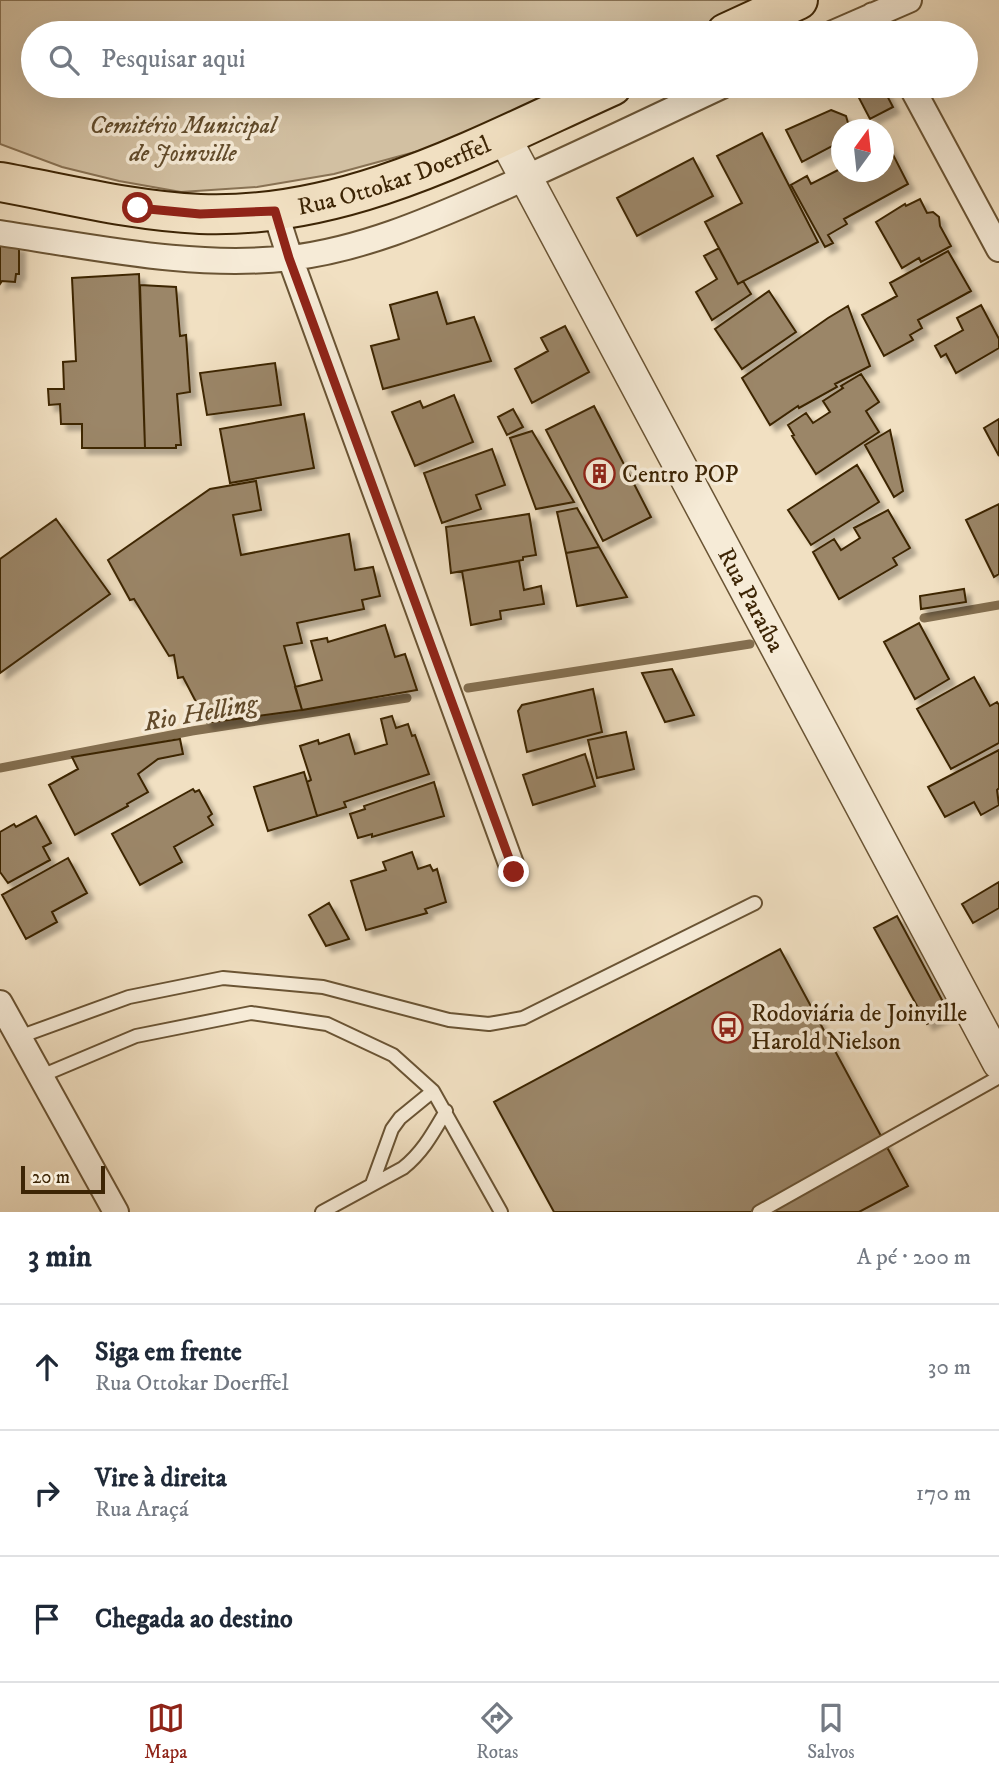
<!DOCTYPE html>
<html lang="pt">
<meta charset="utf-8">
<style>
body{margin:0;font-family:"IM FELL DW Pica",serif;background:#f2f2f3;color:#1f2937}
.compass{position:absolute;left:831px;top:119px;width:63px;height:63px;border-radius:50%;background:#fff;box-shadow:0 7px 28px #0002;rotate:15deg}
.scale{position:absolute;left:21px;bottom:18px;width:84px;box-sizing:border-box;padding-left:7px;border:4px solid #3d2505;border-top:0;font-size:19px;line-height:24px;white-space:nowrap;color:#3d2505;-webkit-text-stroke:5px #f6ebd7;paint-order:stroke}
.stop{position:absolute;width:21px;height:21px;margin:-16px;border:5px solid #8f2418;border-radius:50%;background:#fff}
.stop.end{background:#8f2418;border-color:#fff;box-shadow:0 2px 7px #0008}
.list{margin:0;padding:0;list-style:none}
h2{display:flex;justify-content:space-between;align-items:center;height:91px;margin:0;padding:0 28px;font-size:30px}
h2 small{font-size:23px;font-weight:400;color:#747a83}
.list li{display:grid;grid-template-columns:46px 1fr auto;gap:21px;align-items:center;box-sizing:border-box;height:126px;padding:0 28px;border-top:2px solid #e0e1e3}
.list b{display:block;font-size:26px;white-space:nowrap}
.list p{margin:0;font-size:23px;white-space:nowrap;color:#747a83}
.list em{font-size:23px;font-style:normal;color:#747a83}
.icon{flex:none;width:38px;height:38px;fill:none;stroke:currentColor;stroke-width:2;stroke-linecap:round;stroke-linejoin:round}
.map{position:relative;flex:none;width:999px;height:1212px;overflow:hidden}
.search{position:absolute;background:#fff;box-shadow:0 7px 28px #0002;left:21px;right:21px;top:21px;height:77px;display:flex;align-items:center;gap:18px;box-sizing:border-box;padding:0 24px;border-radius:38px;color:#747a83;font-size:26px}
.sheet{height:469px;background:#fff}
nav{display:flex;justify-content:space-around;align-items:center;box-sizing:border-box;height:98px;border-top:2px solid #e0e1e3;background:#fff;font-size:19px;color:#747a83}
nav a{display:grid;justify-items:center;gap:4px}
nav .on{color:#8f2418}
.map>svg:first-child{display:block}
.green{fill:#d2c0a2;stroke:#887254;stroke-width:2}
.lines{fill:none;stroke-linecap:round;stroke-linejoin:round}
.stream{stroke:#846f50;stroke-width:9}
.building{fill:#9b8667;stroke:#3d2505;stroke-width:2;filter:url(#shadow)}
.service-casing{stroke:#6a5434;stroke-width:16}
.minor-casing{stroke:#6a5434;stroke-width:28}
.tertiary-casing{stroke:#6a5434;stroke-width:35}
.primary-casing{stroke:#3d2505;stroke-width:42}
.service{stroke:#f6ebd7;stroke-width:12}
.minor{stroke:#f6ebd7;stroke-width:24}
.tertiary{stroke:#f6ebd7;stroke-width:32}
.primary{stroke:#f1e0c2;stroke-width:38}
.route{stroke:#8f2418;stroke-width:9}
.labels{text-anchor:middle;stroke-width:7;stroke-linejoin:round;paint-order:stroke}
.park-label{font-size:24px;font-style:italic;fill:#624c2c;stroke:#f6ebd7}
.street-label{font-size:24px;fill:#3d2505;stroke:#f6ebd7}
.poi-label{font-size:24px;fill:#3d2505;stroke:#f6ebd7;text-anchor:start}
.water-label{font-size:26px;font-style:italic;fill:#614a2a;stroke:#f6ebd7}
</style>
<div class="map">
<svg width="999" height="1212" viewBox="0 0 999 1212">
<defs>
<filter id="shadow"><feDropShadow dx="6" dy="6" stdDeviation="2" flood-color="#0004"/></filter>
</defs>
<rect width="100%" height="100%" fill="#f1e0c2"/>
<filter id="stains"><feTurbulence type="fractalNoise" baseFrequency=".00286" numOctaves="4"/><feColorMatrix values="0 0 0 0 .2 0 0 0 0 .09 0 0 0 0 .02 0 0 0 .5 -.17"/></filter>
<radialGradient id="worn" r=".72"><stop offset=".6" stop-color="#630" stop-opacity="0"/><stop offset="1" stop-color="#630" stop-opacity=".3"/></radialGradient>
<path class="green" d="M0,0H766L691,33H33V86H573L437,146L334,174L257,187L181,192L119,181L62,167L0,144Z"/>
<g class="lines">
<path class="stream" d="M924,618L999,605
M468,688L750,644
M0,768L192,731L407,698"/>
</g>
<path class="building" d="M878,86H882L893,107L870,119L858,96Z
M831,110L846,116L850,130H842V141L802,162L786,130Z
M762,133L818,242L738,284L705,222L742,203L717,156Z
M884,137L908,184L844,219L847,224L828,235L833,243L825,247L791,185L807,176L811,184L842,168V172H884Z
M693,158L713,196L637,236L617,198Z
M920,199L927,213L933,212L939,217L940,226L951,246L921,262L919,258L902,268L876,222L905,204L906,206Z
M0,245L19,246V274H16L15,282L2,281L0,284Z
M719,248L738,284L743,281L751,294L712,320L696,292L717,279L704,256Z
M948,251L971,291L918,320L922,328L910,335L913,340L884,356L862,315L897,296L890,283Z
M139,274L145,448H82V424H61L60,404L49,405L48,389H64L63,362L76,361L72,278Z
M140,285L176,287L180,336L186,335L190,392L177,394L181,445H176V448H145Z
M769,291L796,332L742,369L715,329Z
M437,292L447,324L474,317L491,361L383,389L371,346L399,339L390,305Z
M981,305L999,339V348L956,373L946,354L941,357L935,346L963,330L957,318Z
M848,306L870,366L835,384L837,387L799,408L798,406L770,425L742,378L828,318Z
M565,326L589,372L532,403L515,369L548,351L541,338Z
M275,363L281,405L207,415L200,373Z
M861,374L879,402L866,411L879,432L816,474L792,436L794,435L788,425L806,413L813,423L830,412L823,401L843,388L841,386Z
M454,395L473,442L415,466L392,412L420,401L423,408Z
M594,406L651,517L603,541L546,430Z
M513,409L523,427L507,435L498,417Z
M304,414L314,468L230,483L220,429Z
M999,419V456L984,428Z
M890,430L903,491L894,497L865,445Z
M532,431L574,502L536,509L510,438Z
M492,449L505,485L476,495L481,509L442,523L424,473Z
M857,465L879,502L811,545L788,510Z
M256,481L261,510L233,515L241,555L349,534L355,570L373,567L380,596L362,600L364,609L297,623L302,643L284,646L302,710L207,723L183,677L178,678L174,655L169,656L134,599L130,600L108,560L210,489Z
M999,504V574L994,577L966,520Z
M577,508L599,547L566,553L557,512Z
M888,510L910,548L893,558L897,565L839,599L813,552L834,539L841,550L860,538L854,528Z
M529,514L536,555L523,557V560L451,573L446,527Z
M56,519L110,594L0,673V559Z
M599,547L627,597L577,606L566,553Z
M519,561L524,590L541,586L544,604L500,611L501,619L471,625L462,571Z
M964,589L966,602L921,609L920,596Z
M919,623L949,679L915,699L884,642Z
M385,625L395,657L405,654L417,690L302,710L295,687L322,680L311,641L327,638L328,642Z
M672,669L694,715L665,722L642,673Z
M974,677L990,706L997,702L999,705V743L951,769L917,709Z
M593,689L602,732L527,752L518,711L522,705Z
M392,716L396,728L408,724L412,736L415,735L429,774L344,802L346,807L317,816L307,782L311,780L300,746L318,740L319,744L349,734L355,754L387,744L381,719Z
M626,732L634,769L597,778L588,740Z
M180,739L183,754L158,759L138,774L148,792L127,804L128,806L75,835L49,785L78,769L72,757Z
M999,750V788L997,790L999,805L981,815L974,802L945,817L928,787Z
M585,754L595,786L533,805L523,775Z
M304,772L317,816L268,831L254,787Z
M434,782L444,816L372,837V834L358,838L350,814L365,809L364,806Z
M193,789L195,792L199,790L212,814L208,817L213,825L174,847L182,862L140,885L112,834Z
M36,816L51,843L43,847L50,860L8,883L0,872V832L14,824L16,827Z
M412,852L418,869L430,865L433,871L437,869L446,902L425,909L427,913L366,930L351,881L386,870L383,862Z
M68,858L87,893L52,912L57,922L26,939L2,895Z
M999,882V908L973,923L962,904Z
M329,903L349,939L326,946L309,915Z
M897,916L949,1013L927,1024L874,928Z
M780,949L908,1186L859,1212H554L494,1102Z"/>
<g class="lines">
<defs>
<path id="service" d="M19,1037L129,997L223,978L323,987L449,1020L489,1024L523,1018L755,903
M41,1076L136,1036L251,1013L327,1024L393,1055L433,1091L501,1212
M372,1184L392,1129L400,1118L433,1091
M322,1212L403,1168C423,1152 433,1133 446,1111
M759,1212L999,1077"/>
<path id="minor" d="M873,15L883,33
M833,33L909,0
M911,86L999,249
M275,211L290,258L514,872
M0,233C95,247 194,269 290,258C360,250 427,221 491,193C569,159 645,122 722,86
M0,1003L116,1212"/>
<g id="tertiary">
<path id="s1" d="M503,135L999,1063"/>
</g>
<g id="primary">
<path d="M726,33L798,0"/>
<path id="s2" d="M0,182C66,194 132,211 200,214C348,220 481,145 612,86"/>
</g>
</defs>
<use href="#service" class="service-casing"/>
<use href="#minor" class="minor-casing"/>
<use href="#tertiary" class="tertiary-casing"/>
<use href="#primary" class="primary-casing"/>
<use href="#service" class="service"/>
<use href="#minor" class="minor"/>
<use href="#tertiary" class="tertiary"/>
<use href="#primary" class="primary"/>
</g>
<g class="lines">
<path class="route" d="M138,208L200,214L275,211L289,258L514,872"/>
</g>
<defs>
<symbol id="building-ring" viewBox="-11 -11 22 22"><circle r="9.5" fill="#f6ebd7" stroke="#8f2418" stroke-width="1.5"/><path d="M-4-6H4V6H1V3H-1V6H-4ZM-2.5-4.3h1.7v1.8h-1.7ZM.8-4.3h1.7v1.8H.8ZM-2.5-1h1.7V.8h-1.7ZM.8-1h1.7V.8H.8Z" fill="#8f2418"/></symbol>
<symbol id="bus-ring" viewBox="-11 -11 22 22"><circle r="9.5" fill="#f6ebd7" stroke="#8f2418" stroke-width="1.5"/><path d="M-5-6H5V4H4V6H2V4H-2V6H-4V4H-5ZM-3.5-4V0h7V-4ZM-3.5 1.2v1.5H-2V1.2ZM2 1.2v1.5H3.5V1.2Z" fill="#8f2418"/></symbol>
</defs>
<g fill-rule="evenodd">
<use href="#building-ring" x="582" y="456" width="35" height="35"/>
<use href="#bus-ring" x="710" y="1010" width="35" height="35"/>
</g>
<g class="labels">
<g class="park-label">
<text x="183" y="133">Cemitério Municipal<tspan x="183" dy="28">de Joinville</tspan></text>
</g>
<g class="street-label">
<text dy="8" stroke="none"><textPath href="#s2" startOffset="402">Rua Ottokar Doerffel</textPath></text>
<text dy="8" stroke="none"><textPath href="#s1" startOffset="527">Rua Paraíba</textPath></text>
</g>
<g class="poi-label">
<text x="622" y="482">Centro POP</text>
<text x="751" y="1021">Rodoviária de Joinville<tspan x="751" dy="28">Harold Nielson</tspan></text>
</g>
<g class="water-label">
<text transform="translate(200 712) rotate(-10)" y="9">Rio Helling</text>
</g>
</g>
<rect width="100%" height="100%" filter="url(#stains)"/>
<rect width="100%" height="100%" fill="url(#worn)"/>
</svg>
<svg class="compass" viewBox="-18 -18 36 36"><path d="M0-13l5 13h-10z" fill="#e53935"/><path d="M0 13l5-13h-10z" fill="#747a83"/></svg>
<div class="scale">20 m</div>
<div class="stop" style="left:138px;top:208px"></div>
<div class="stop end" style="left:514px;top:872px"></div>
<div class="search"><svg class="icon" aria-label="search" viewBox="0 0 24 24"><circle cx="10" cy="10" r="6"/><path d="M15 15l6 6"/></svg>Pesquisar aqui</div>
</div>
<section class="sheet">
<h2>3 min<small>A pé · 200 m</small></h2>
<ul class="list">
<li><svg class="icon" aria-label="ahead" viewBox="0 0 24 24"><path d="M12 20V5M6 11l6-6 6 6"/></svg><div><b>Siga em frente</b><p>Rua Ottokar Doerffel</p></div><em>30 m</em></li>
<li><svg class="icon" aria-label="right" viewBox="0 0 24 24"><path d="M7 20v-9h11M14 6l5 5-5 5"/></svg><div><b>Vire à direita</b><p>Rua Araçá</p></div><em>170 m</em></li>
<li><svg class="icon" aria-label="arrive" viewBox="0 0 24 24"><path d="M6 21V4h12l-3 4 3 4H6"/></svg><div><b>Chegada ao destino</b></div></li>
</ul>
</section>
<nav>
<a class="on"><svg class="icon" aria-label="map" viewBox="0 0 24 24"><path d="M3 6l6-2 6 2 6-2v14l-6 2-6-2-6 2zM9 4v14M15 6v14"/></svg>Mapa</a>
<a><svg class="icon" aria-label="directions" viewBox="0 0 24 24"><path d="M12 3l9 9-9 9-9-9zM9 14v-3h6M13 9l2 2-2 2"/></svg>Rotas</a>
<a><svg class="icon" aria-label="saved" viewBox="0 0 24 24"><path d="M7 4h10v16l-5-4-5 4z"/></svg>Salvos</a>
</nav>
